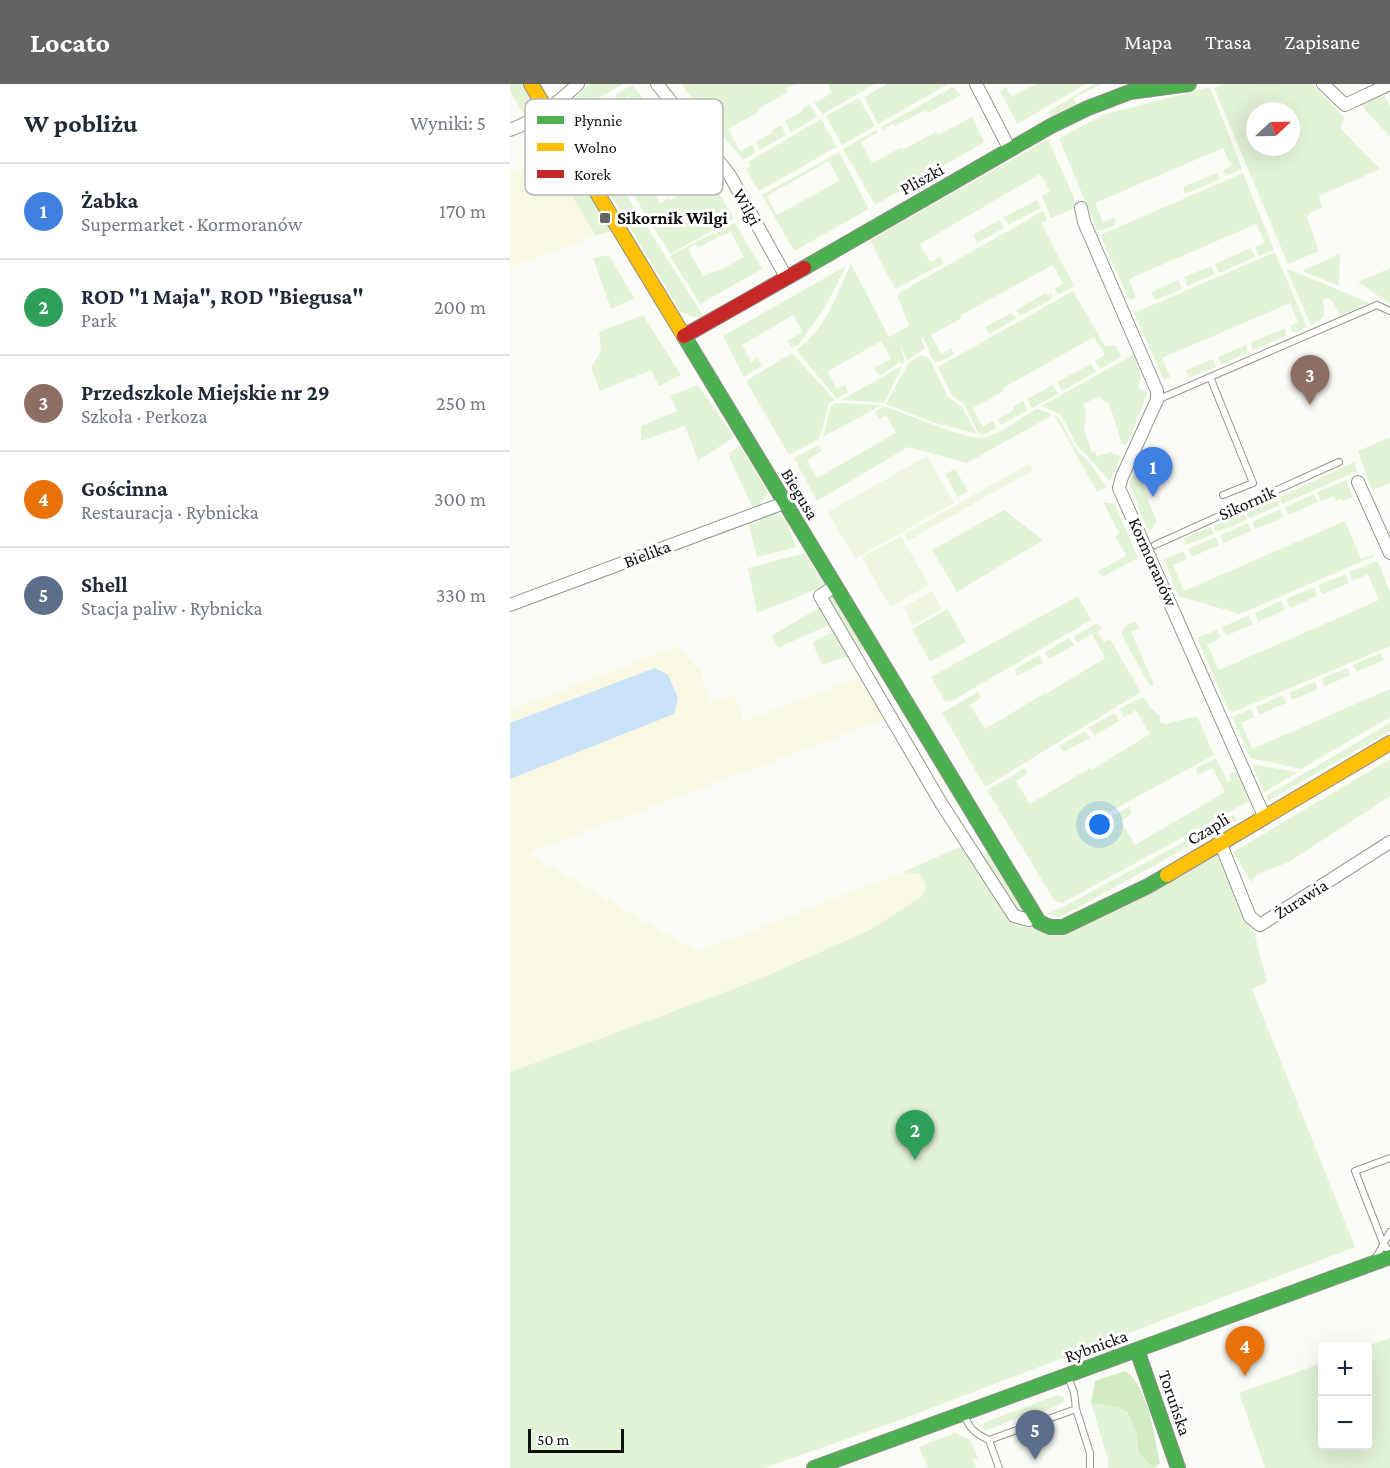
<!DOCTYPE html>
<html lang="pl">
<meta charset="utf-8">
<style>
body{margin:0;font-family:"Crimson Pro",serif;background:#f2f2f3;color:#1f2937}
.controls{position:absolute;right:18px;bottom:18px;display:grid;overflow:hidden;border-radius:6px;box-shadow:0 6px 24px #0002}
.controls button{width:54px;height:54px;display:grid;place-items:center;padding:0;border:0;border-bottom:2px solid #e0e1e3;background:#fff;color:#1f2937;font:30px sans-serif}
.compass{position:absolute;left:736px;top:18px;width:54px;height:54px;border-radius:50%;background:#fff;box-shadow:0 6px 24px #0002;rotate:68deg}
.scale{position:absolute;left:18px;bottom:15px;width:96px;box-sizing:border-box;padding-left:6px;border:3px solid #101010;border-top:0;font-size:16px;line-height:21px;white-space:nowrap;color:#101010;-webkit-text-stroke:4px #fff;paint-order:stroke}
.you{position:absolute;left:590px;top:741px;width:21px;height:21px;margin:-15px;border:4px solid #fff;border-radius:50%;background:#1a73e8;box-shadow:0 0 0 9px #1a73e833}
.badge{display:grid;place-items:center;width:39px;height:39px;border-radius:50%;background:#636361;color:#fff;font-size:20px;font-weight:700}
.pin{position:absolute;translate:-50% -50px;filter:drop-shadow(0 2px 3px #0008)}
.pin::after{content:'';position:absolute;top:32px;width:21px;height:18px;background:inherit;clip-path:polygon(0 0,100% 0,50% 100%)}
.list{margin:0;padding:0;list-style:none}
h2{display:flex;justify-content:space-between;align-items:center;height:78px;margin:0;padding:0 24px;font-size:26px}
h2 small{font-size:20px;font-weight:400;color:#747a83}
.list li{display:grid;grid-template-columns:39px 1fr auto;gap:18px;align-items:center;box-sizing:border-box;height:96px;padding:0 24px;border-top:2px solid #e0e1e3}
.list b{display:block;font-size:22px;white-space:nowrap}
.list p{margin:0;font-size:20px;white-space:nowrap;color:#747a83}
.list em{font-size:20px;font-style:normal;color:#747a83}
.map{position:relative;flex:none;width:880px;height:1384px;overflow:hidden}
header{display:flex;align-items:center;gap:36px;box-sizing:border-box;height:84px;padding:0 30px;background:#636361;color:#fff}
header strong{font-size:28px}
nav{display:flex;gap:33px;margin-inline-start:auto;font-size:21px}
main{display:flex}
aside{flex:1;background:#fff}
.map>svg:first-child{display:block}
.farmland{fill:#f9f9e3}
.green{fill:#e3f3d6;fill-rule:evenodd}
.forest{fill:#d2ecc3}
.pitch{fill:#edf7e0}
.water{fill:#cbe3f8}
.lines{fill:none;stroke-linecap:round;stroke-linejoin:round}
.lane-casing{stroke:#969694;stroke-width:8}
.street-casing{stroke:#969694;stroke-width:14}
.fast-casing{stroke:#8d8d8b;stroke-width:16}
.slow-casing{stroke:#8d8d8b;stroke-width:16}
.jam-casing{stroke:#8d8d8b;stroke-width:16}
.lane{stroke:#fffffe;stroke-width:6}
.street{stroke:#fffffe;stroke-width:12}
.fast{stroke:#4caf50;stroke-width:14}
.slow{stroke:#ffc107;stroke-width:14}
.jam{stroke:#c62828;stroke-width:14}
.poi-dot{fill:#636361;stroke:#fff;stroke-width:2}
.labels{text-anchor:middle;stroke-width:6;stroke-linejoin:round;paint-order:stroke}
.street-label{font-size:18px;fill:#101010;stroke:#fff}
.poi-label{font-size:18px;font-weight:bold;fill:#101010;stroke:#fff;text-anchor:start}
.key{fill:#fff;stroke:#b7b7b7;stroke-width:1.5}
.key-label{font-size:16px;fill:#101010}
</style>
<header>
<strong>Locato</strong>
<nav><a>Mapa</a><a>Trasa</a><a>Zapisane</a></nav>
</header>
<main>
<aside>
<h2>W pobliżu<small>Wyniki: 5</small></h2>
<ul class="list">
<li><span class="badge" style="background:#3f7fe0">1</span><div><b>Żabka</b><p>Supermarket · Kormoranów</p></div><em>170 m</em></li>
<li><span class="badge" style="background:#2e9e5b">2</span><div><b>ROD &quot;1 Maja&quot;, ROD &quot;Biegusa&quot;</b><p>Park</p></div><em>200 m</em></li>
<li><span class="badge" style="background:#8d6e63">3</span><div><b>Przedszkole Miejskie nr 29</b><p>Szkoła · Perkoza</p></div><em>250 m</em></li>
<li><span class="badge" style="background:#e8710a">4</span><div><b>Gościnna</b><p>Restauracja · Rybnicka</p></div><em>300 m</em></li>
<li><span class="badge" style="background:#5c6f8a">5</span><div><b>Shell</b><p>Stacja paliw · Rybnicka</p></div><em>330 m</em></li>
</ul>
</aside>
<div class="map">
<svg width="880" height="1384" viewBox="0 0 880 1384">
<rect width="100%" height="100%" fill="#fcfcf7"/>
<path class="farmland" d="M40,75L86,152L0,183V90Z
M168,562L189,586L202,618L223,610L235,637L356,590L381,633L18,769L187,868L393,788L409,790L413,794L416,803L411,813L362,845L245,897L0,988V626Z"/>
<path class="green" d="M0,0H21L108,144L86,152L0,7Z
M80,0H113L54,35L52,27Z
M171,0H286L276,5L278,8L248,25L249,28L218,45L230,67L242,61L246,68L233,76Z
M318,0H365L313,30L304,19L322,9Z
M377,0H438L368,40L354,13Z
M526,0H576L507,40L490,7L496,3L501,13Z
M584,0H592L563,14L567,21L542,35L538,28Z
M715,0H802L835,34L830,44L870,85L809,112L812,124L800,129L797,134L809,167L778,180L704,4ZM745,27H781V63H745Z
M122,1L173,64L116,94L75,30L106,13V10ZM118,12L135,37L103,54L87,29L108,16L109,18Z
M443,3L451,11L418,29L416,26L385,42L383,40L372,46L371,43Z
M700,3L732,85L716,92L713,86L721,82L713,64L585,119L593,138L604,133L606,137L604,142L592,146H587L549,54L593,31Z
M874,11L880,22V53L851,21Z
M349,14L365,42L332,61L316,32Z
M300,20L307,33L281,48L275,37L292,28L291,26Z
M66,31L194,233H182L170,227L56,37Z
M462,33L474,57L473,59L365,121L333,65L366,46L368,48L351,58L362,79L392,63L394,65L426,48L428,51Z
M311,35L327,63L249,107L236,85L240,83L238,78Z
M271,41L276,51L250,66L246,58L263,48L262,46Z
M538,55L568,123L541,134L532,112L540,107L530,90L410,160L420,178L430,173L434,179L385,205L360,156Z
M175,65L208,108L224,135L160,170L116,99L139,86L141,88L155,81L154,77ZM169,80L182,104L160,116L159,114L150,119L137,95L158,83L159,85Z
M329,68L358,123L357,126L286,166L283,165L252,111ZM319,77L329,97L267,131L257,112Z
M707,89L710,95L675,110L673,103Z
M733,89L764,166L749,172L745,163L755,158L746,140L619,195L626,214L620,217L590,151Z
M527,116L531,124L498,141L494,133Z
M533,127L537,136L531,139L564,202L548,211L545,205L553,199L543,181L451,231L452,234L421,251L431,270L441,264L444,270L427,279L423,276L413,253L411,254L415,264L397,277L389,258L395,278L391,280L390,278L369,292L364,284L381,275L371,257L317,288L327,305L335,301L338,308L327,315L286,266C316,247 326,210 341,180L379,253L399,242L387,210Z
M489,136L494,144L467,159L463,151Z
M225,139L252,185L190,220L161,174V171L203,149L204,151L207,150V148ZM221,148L234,173L212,185L193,192L178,165L186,160L188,164L210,152L211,153Z
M741,164L745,173L709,189L705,180Z
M765,168L797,243L783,249L780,242L788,238L780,219L652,274L660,293L654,296L624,229Z
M830,170L829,202L792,187Z
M99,171L124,214L101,225L83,174Z
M336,182L315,223L289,260L282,264L277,257L293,248L283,231L232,261L241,278L248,274L252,282L234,293L213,252Z
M701,182L705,190L677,202L674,193Z
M776,184L860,219L830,231L820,214L813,216C815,233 817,232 801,241Z
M880,184V220L848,198Z
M668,196L672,205L645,216L641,208Z
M563,207L595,262L605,261L611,273L590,285L585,277L595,271L584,253L493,304L494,307L463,324L473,343L483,337L487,344L473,351L468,349L454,320L442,312L428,283Z
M536,209L538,212L541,210L542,212V215L510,232L506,226Z
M501,229L507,234L479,250L475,243Z
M133,231L171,291L149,302L141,286L90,307L81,284L91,266L89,248Z
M775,244L776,252L743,266L740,259Z
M736,261L738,268L711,281L708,273Z
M282,269L325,316L319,319L309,355L279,371L236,297Z
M411,271L420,275L438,313L451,322L467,350L422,338L376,320L399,278Z
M623,271L632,293L629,298V305L637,308L632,324L616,361L610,359L611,357L599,319L594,318L590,312L573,320L576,327L574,346L582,368L585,367L587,373L600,368L611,372L600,397L566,360L551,331L531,322Z
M703,275L706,283L679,294L676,286Z
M581,280L586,288L552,307L547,298Z
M392,282L374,319L331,316Z
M188,301L224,353L188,377L175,342L131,357V342L167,327L160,312Z
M543,301L548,310L522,324L517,315Z
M513,317L518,326L491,341L488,335L504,326L503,323Z
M326,319L372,321L313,353L321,322Z
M374,322C393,329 457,356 473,354C486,352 514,332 527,325L539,329L541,332L457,379L398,363L307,417L284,374L308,361L312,367L297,376L307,394L386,349L376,331L369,335L365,328Z
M544,330L550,336L566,365L580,379L596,403L587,408Z
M880,353V399L862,407L848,367Z
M230,362L258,408L251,420L242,423L218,370Z
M844,378L847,387L773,420L771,419L770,413Z
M629,384L636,410L647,438L639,449L619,398Z
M445,385L458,407L448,413L435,390Z
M836,396L843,413L832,418L831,415L826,417L824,412L811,417L807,408Z
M804,410L808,418L778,431L775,423Z
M764,415L768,417L769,422L740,434L737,432L738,427Z
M593,418L605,420L628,474L592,493L588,487L616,472L605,452L609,449Z
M770,425L774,433L745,445L742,438Z
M494,426L533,456L447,508L422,466Z
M268,428L277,437L286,463L247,473L239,441Z
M733,429L737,436L707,448L704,445L705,441Z
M835,437L851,475L864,470L865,472L730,530L668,512L654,476L673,467L677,475L663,481L674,507Z
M738,439L741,447L713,459L710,451Z
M701,443L704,450L675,461L674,454Z
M706,453L709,461L682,473L678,465Z
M295,469L315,502L247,529L238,484Z
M868,477L880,508V562L723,628L718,625L687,554L707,546L711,554L697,560L709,586L869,516L858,490L843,497L839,488Z
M836,490L839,499L812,510L808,501Z
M804,503L807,512L780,524L776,515Z
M318,506L356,566L312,581L302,558L329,545L325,538L268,564L261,552L310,523V512Z
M568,512L581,536L440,618L435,617L421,593Z
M771,517L775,526L748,538L745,529Z
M438,525L456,558L420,578L402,545Z
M739,531L743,540L716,552L712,543Z
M625,538L629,544L621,548L644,600L640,602L612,552C611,544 617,539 625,538Z
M588,539L592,545L588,548L594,558L600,555L631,608L475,703L432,629L468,608L471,614L460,621L475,645L535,609L536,610L595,574L582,550L567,559L564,552Z
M559,554L564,561L539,575L535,568Z
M871,569L874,576L846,588L843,581Z
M529,571L533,579L507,592L504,586Z
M837,584L841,591L813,603L812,594Z
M805,598L808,605L782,616L779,609Z
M880,605V633L791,685L740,674L722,633L741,625L744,633L731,639L742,665Z
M773,611L776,619L749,631L746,623Z
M630,614H634L641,624L650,632V638L655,640L687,632L704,671L599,728L601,733L619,723L622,730L611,737L625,761L715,708L702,684L687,692L686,684L706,674L718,698L721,697L719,690L727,687L741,716L552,819L544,816L477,706L515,684L518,689L506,697L520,720L580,684L581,686L640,650L626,626L614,634L609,625Z
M605,629L609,637L584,652L579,643Z
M880,639V647L758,717L756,712Z
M575,647L580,654L553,668L549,662Z
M880,675V712L779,778L748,790L741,798L723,768Z
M742,680L786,688L787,689L754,708Z
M724,731L727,736L552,832L548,833L537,830L553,823Z
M710,758L740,833L757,898L742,905L845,1163L379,1340L254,1384H0V988L245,897L362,845L411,813L416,803L413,794L409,790L393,788L457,760L467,775L484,763L540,843Z
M880,1254V1384H755L729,1309L812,1279V1362H858L857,1262Z
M548,1311L554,1313L553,1319L523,1332H511L478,1346H474L472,1344L475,1338Z
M581,1319L609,1324L618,1329L627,1350L628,1368L643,1384H598V1375Z
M445,1349L460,1356L468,1374L463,1375L466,1384H418L409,1363Z"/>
<path class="forest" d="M615,1287C639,1303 644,1352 650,1379L643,1384L628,1368L627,1350L618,1329L609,1324L581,1319L585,1297Z"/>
<path class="pitch" d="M417,372L444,419L345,475L318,428Z
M519,380L523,386L398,457L394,450Z
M391,452L419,501L380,523L352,473Z
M422,507L432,525L403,542L394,523Z"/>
<path class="water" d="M145,584L158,591L168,614L164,630L0,695V639Z"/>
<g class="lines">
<defs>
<path id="lane" d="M700,293L743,399L713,411
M647,316L867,221L880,227
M645,461L829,378
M880,1074L845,1087L873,1159L880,1169
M866,1174L880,1148
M566,1325L580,1369V1384
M454,1330C459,1345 466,1350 479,1356L566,1325L564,1308L558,1293
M479,1356L489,1384"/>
<path id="street" d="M147,0L219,90L276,193
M466,0L500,66
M813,0L835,21L880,0
M0,46C29,35 45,21 68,0
M571,124L574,138L647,307V316L612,393L609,404L754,732
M848,398L880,469
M325,502L310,512L431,719L504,832L519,836L526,833
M0,521L274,419
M710,758L740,833L750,841L880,758"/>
<path id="fast" d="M294,184L541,42L578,24L620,8L679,0
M174,252L529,838L540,843H553L638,802L657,791
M627,1266L668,1384
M304,1384L880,1173"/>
<path id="slow" d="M21,0L174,252
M657,791L880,659"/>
<path id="jam" d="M174,252L294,184"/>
</defs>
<use href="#lane" class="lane-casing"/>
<use href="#street" class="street-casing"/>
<use href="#fast" class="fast-casing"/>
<use href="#slow" class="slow-casing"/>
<use href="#jam" class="jam-casing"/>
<use href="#lane" class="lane"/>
<use href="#street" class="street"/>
<use href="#fast" class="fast"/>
<use href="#slow" class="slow"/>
<use href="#jam" class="jam"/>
</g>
<rect class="poi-dot" x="89" y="128" width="12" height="12" rx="3"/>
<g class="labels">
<g class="street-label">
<text transform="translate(412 95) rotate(-29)" y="6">Pliszki</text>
<text transform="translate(237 123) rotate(61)" y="6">Wilgi</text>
<text transform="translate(290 410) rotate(59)" y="6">Biegusa</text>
<text transform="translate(737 419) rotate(-24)" y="6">Sikornik</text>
<text transform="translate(137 470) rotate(-21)" y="6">Bielika</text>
<text transform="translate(643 478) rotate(66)" y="6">Kormoranów</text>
<text transform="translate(698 745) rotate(-31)" y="6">Czapli</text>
<text transform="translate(791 815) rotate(-32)" y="6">Żurawia</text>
<text transform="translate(586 1262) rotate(-20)" y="6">Rybnicka</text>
<text transform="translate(665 1319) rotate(71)" y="6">Toruńska</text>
</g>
<g class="poi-label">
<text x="107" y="140">Sikornik Wilgi</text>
</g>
</g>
<rect x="15" y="15" width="198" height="96" rx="9" class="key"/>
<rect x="27" y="32" width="27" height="8" fill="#4caf50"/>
<rect x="27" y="59" width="27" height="8" fill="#ffc107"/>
<rect x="27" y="86" width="27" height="8" fill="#c62828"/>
<g class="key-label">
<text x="64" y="42">Płynnie</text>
<text x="64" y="69">Wolno</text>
<text x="64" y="96">Korek</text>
</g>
</svg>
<div class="controls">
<button>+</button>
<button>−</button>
</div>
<svg class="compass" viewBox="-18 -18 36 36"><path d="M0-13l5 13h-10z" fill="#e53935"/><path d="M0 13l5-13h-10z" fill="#747a83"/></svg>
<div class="scale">50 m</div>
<div class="you"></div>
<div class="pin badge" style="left:643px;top:413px;background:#3f7fe0">1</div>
<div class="pin badge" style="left:405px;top:1076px;background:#2e9e5b">2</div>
<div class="pin badge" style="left:800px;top:321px;background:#8d6e63">3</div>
<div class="pin badge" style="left:735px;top:1292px;background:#e8710a">4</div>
<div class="pin badge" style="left:525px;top:1376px;background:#5c6f8a">5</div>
</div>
</main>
